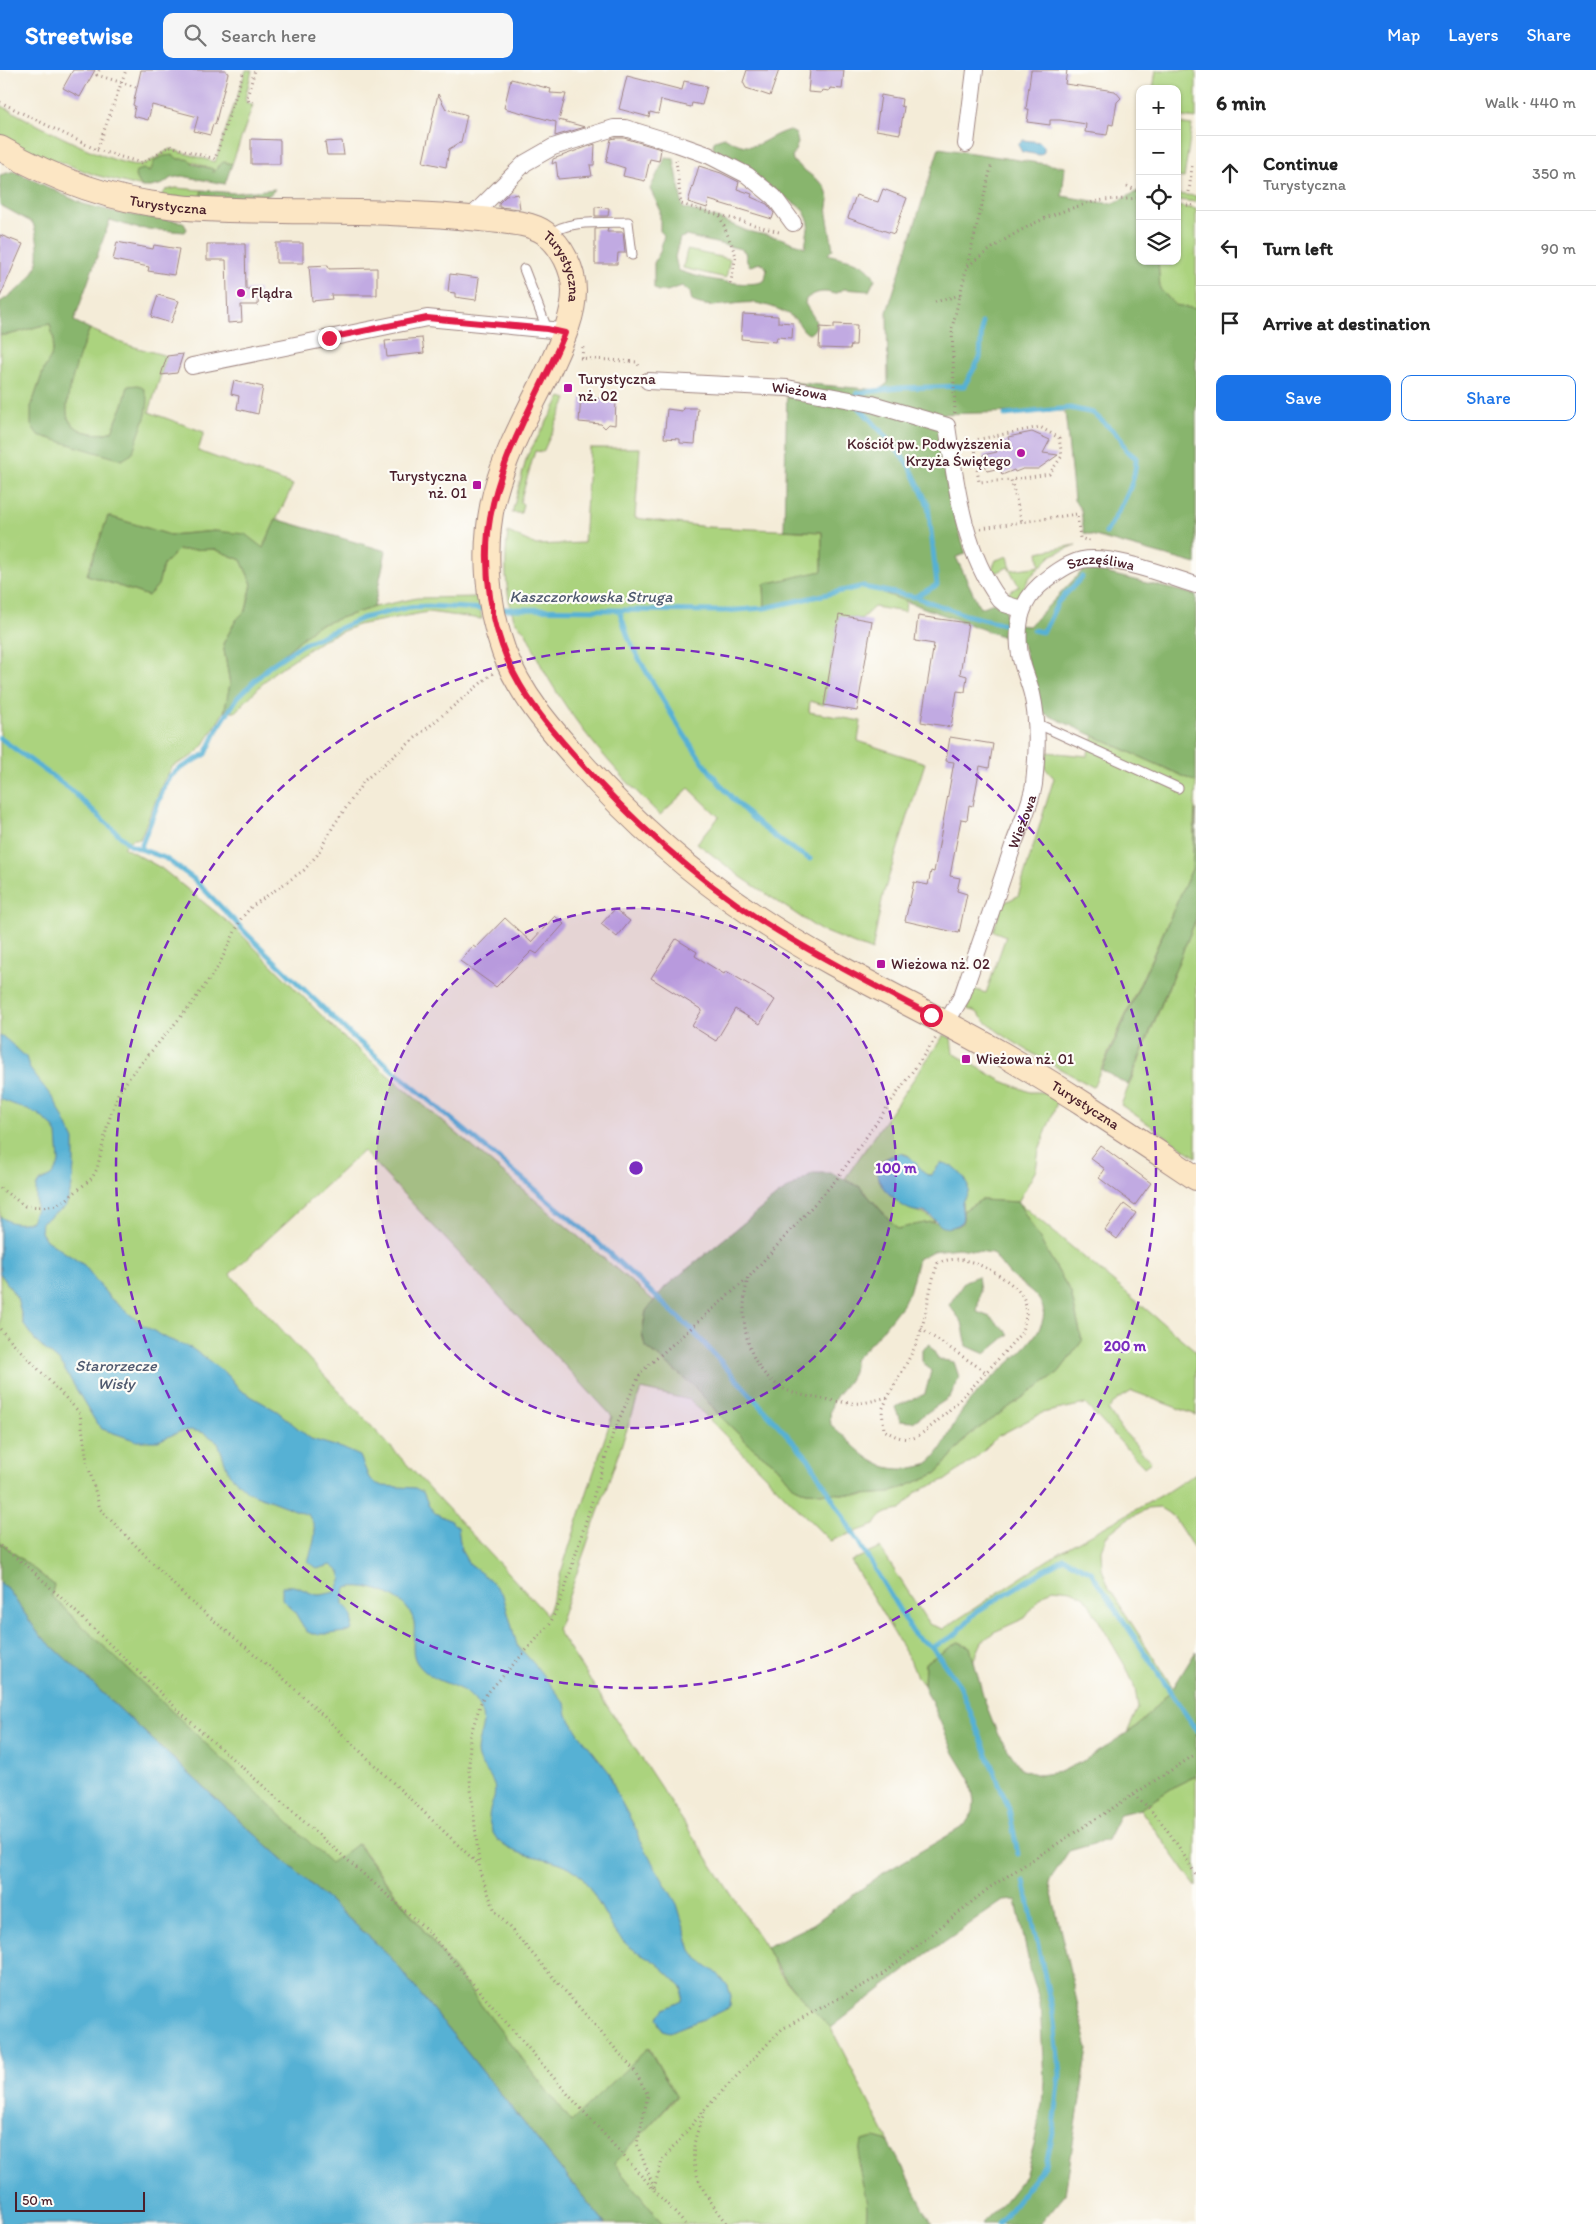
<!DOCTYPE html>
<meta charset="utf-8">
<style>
body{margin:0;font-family:Itim,sans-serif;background:#f6f6f6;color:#222}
.controls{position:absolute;right:15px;top:15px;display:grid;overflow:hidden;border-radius:10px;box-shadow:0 1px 4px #0004}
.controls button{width:45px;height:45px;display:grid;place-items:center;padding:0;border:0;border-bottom:1px solid #e0e0e0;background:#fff;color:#222;font:25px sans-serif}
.scale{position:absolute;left:15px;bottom:12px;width:130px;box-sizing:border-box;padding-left:5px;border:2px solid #4a1f2b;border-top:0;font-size:14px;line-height:18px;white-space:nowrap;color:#4a1f2b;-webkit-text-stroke:4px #fdfcf7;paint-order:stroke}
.stop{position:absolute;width:15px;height:15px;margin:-11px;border:4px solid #e11d48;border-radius:50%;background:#fff}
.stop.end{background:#e11d48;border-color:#fff;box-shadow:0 1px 5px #0008}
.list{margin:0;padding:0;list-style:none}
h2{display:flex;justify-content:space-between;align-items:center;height:65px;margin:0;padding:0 20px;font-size:21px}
h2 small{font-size:16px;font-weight:400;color:#767676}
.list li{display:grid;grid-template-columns:32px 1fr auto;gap:15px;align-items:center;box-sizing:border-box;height:75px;padding:0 20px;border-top:1px solid #e0e0e0}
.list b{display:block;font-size:19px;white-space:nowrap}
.list p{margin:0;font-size:16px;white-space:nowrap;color:#767676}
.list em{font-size:16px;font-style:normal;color:#767676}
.actions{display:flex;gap:10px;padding:15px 20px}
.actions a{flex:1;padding:11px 0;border:1px solid #1a73e8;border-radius:10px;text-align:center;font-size:18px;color:#1a73e8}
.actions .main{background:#1a73e8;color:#fff}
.icon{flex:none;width:28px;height:28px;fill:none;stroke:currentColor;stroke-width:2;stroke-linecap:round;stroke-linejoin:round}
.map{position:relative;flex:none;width:1196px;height:2154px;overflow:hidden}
header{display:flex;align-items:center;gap:30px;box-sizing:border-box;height:70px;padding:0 25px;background:#1a73e8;color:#fff}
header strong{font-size:24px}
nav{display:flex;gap:28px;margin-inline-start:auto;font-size:18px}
.search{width:350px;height:45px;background:#f6f6f6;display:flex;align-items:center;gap:12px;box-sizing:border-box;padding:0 18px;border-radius:10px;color:#767676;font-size:19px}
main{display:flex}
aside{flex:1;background:#fff}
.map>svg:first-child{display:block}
.green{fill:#abd37e;stroke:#7a7954;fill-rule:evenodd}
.forest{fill:#88b56d;stroke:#696a4c;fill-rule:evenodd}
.water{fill:#56b1d4;stroke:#506880}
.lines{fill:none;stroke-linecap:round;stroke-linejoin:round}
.stream{stroke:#56b1d4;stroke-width:5}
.building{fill:#c1aae2}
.lane-casing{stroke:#9f8682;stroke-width:11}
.street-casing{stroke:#9f8682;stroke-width:18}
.secondary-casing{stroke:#9f8682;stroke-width:26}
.path{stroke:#9f8682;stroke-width:3;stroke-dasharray:1 4;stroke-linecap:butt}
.lane{stroke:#fff;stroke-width:9}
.street{stroke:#fff;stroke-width:16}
.secondary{stroke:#fce6c4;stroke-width:24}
.route{stroke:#e11d48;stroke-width:6}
.ring{fill:none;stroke:#7b2cbf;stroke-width:2.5;stroke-dasharray:9 6}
.poi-dot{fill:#b5179e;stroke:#fdfcf7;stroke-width:2}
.labels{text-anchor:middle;stroke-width:4.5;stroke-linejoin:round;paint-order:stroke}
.street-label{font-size:15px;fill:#4a1f2b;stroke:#fdfcf7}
.poi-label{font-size:15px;fill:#4a1f2b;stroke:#fdfcf7;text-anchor:start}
.water-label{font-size:16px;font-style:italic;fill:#4f596f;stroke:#fdfcf7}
.centre{fill:#7b2cbf;stroke:#fdfcf7;stroke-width:2.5}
.ring-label{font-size:15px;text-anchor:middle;font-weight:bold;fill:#7b2cbf;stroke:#fdfcf7;stroke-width:4.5;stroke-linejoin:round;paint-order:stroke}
</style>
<header>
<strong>Streetwise</strong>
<div class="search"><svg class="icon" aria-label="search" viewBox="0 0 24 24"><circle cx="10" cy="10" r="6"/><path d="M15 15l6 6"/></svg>Search here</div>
<nav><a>Map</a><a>Layers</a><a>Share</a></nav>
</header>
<main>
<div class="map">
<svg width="1196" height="2154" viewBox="0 0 1196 2154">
<rect width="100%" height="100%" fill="#fdfcf7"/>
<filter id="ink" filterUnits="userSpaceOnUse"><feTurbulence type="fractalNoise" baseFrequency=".02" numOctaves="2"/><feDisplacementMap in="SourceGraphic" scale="10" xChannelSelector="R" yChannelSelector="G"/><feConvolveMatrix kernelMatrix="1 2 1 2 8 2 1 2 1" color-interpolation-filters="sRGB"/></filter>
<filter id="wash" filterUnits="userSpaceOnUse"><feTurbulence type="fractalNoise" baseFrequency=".0096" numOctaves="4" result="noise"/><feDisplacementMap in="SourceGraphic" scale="20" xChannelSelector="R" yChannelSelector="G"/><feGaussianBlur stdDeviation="1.12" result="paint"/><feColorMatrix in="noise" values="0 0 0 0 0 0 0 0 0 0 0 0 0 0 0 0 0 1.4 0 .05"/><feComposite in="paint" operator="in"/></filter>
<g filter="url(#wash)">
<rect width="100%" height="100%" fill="#f4ecd8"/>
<path class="green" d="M246,0H252L245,29L247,33L253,35L232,94L226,92L219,95L217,100L213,104V99C202,96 188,89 178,89L135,106L142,117L95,105L58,91H42L0,68V35C25,48 121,102 144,94C153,91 162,83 170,79L215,92Z
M1156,0H1196V49L1177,46V19H1153Z
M1177,53L1192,55L1184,108L1177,107Z
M176,118L202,120L200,129L161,126L166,120Z
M1177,124L1196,126V132L1177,130Z
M1177,136L1196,139V239L1175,235L1160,219L1158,191H1177Z
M687,180L730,189L726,208L683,198Z
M50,254L54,270L51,288L44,299L31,337L121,390C135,367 153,347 144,319L128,317L123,335L112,361C102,365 97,364 86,362C80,361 71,355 68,348C61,330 82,276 90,259L124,274L167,286L149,342L204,362L198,381L293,415L263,478L215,461L170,465L108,446L87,505L148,526L158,515L163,495L178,480L214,479L241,490L252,514L246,540L236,550L223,574L230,614L225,641L253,611L316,556L374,537L417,528L478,527L482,549L428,542L358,555L324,569L273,603L235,642H224L203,676L193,686L173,696L164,710L140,769H132L123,777L161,798L233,856L342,966L654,1231C642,1246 642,1258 645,1276L694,1316L721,1347L752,1377L777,1396L793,1416L806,1422L862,1425L890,1423L937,1403L968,1366L1059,1302L1082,1271L1071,1223L1018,1132L981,1130L963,1141L962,1132L968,1116C962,1103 954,1097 941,1093L931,1105H927C908,1091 914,1075 884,1089L878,1110C887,1124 899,1135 915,1141C925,1145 926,1143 935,1151L898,1159L860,1117L844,1110L944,965L951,968L953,983L1002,1011L1030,1022H1043L1058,1030L1039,1080L1036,1100L1018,1132L1196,1281V1345L1132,1321L1117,1330L1108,1340L1118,1355L1151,1392L1144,1397L1085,1334L1042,1343L998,1366L976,1388L947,1409L916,1422L901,1440C888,1442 881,1443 875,1455L830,1471L690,1330L641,1319L557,1560L766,1877L778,1901L792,1918L831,1958L889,2072L875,2068L858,2094C864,2113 871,2134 865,2154H663L614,2094L676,2027L649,1978L571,2053L358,1774L331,1794L51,1526L54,1515L0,1472V265C14,266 33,256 50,254ZM363,1081L612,1346L547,1545L230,1204Z
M561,327L567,329L543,382L535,381L520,432L523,434L521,443H512L527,386Z
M590,378H640L635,448L708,457L822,462V502L764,514L765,537L864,516L906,531L905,542L874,537L861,549L839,546L824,635L810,631L809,642L861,651L858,671L925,693L883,825L872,881L820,860L741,807L697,773L719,747L689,718L660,745C615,701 573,654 542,597C536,586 532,574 526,563C523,557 516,555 514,549C505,520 504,492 508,462L536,475L584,473Z
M1076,475L1052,485L1030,507L1016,530L1006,524L1019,516L1008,497L994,504L992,499L996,490L1008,486L1011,500L1040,496L1038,482Z
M1094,666L1196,712L1192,799L1093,1017C1067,1002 991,964 977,942L967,939L973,919L986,923L1006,866L993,861L1003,833L1018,826L1054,708L1045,698L1047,682L1087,686Z
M1196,849V1087L1121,1035Z
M1196,1403V1482L1173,1446L1160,1438L1147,1439L1127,1449L1107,1465L1101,1480L1102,1499L1109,1518L1173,1618L1139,1655L1127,1663L1138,1638L1135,1618L1127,1599L1085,1527L1071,1520L1053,1518L1042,1526L1025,1548L994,1562L982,1572L973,1592L970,1577L959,1572L925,1593L924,1615L917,1607L910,1590L851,1491L880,1478L929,1554L943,1559L1063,1480L1162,1425Z
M1196,1706V1817L1140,1739L1177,1715Z"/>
<path class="forest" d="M789,60L796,64L798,73L792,88L794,92L825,116L829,130L827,144L833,179L828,184C845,190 867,189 875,209L869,221L844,219L834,224C824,220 815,222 806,229L805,233C809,243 825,255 809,264C802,261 801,255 796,250C789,243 774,237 765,235C741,227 717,243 692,231L690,222L682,216L667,221H658L654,218V193L660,182L664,165L660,161V139L650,119L665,88L674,89L683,138L717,148L747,161L780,168L805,177L809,152L803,139L714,80L713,75L715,70L724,67C757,87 759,69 789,60ZM686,166L741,179L745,182L747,192L750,196L760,193L763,194L767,199L765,210C754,220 692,207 678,200L675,187L680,168Z
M939,78L1065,97L1062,126L1112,134L1140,120V191H1158L1160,219L1175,235L1196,239V494L1084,463L1081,440L1074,430L1065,341L937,344L949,428L966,484L956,487L980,538L994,533L1006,539L1005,554L1029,556L1085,498L1196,525V712L1041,642L1023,574L864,516L765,538L764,514L822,501V462L784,460L787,312L879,320L888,313L887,242Z
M173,85L178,89C185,89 190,88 193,94L213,99V103L223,92L232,94L225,114L182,106L171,108L163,114L151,117H142L135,106L136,101L143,99L150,102L155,90L164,86Z
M14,101L83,134L119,143L183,152L187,159L185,162L136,158L110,150L74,251L90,259C82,275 62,332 68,348C71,355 80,361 86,362C97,364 102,365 112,361L123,335L128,316L138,315L144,319L148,331L146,345L132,384L122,390L38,365L31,355V337L44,299L51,287L54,270L50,254C33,256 15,266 0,265V232C35,210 46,195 33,153L0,135V105Z
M275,119C263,138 220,130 200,129L202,120L234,123Z
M108,446L170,465L215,461L245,464L263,478L276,449L386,481L374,537L316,556L253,611L224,642L230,614L223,574L236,550L246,540L252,514L241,490L214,479L178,480L163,495L158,515L148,526L87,505Z
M1196,739V849L1128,1015L1102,1000L1192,799Z
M813,1103H832L860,1117L898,1159C909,1156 921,1153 933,1152C941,1151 967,1168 963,1141L981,1130L1018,1132L1071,1223L1082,1271L1059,1302L968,1366L937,1403L890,1423L862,1425L806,1422L793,1416L777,1396L752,1377L721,1347L694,1316L645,1276L642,1263L646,1241L665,1217L778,1125ZM958,1178L992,1183C998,1190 1003,1197 1009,1204C1019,1214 1039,1222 1043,1238C1050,1264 1002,1297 986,1314C976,1324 964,1336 957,1349C948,1364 941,1386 925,1395C920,1397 911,1398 906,1399C870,1401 855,1374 831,1355C825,1319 856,1320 854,1290L880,1263L901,1236L909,1223L918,1189L933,1181Z
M978,1206L980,1221L977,1242L990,1247L1009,1264L985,1284L967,1276L962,1252L949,1235L965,1211Z
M930,1274L938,1289L954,1292L959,1307L950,1327L913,1352L900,1351L895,1337L925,1324L931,1301L922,1291V1280Z
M0,1472L54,1515L51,1526L331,1793L357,1774L571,2052L648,1978L676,2026L614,2094L663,2154H605L388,1884L227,1739L38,1563L8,1519L0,1513Z
M958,1572L970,1577L985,1632L998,1665L1022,1700L1039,1705L1060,1702L1085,1690L1139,1655L1173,1618L1196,1581V1706L1177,1715L1140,1739L1120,1744L1107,1770L1069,1781L1049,1811L1088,1979L1065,2124L1040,2154H981L1004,2132L1025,2106L1034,2075L1042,2034L1044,2011L1040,1932L1031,1903L1016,1830L1003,1831L926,1884L831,1958C803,1930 784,1913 766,1877L813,1854L882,1804L964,1756L973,1742L974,1732L970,1709L954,1683L924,1615L925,1593Z
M875,2068L889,2072L932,2154H865C871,2133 861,2115 859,2095C858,2088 861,2078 862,2071Z"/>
<path class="water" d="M1023,70L1040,72L1044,76V82L1040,85L1022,82L1018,75Z
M0,966L6,969L26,987L30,999L55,1031L74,1070V1096L72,1116L66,1136L42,1152L41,1162L46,1170L84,1195L110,1228L143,1255L168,1269L191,1278L204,1287L229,1306L240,1320L277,1341L311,1369L342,1378L360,1386L369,1408L375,1413L383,1416L415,1418L423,1422L429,1436L435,1443L449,1450L458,1457L461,1480L469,1494L489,1509L503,1525L517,1575L535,1595L565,1633L567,1645L579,1664L609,1702L617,1724L637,1761L639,1770L677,1834L691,1880L696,1887L717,1903L728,1916L731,1926L730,1937C711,1948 690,1953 670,1962L662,1960L657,1947L665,1939L682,1931L683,1919C675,1910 665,1900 656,1893C646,1885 633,1881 624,1872C605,1854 596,1818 575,1801C550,1781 503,1793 491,1758C484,1739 498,1731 494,1715C491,1702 477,1696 477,1682C477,1669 485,1658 482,1645C471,1609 436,1620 417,1593C409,1581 416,1565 414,1552C409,1527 368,1512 346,1518L343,1526V1534C352,1542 355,1549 351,1561L330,1564H312L306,1561L294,1541L282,1529V1517C297,1512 305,1523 318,1525C324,1525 329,1523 335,1522L342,1509L340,1502L331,1495L317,1499L308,1492C312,1475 321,1461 308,1445L248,1422L229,1404L218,1372L204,1363L191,1360L179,1362L158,1371H137L102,1359L97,1354L60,1292L36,1272L24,1255L17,1228L0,1203V1146C10,1154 19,1155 31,1151L36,1139V1117L39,1112L51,1106L58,1096L59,1091L57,1064L52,1056L38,1044L0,1029Z
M900,1083L909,1086L927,1105H931L941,1093C952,1093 971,1109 968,1122C968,1126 963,1128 962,1132C960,1140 966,1146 960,1154C938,1164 941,1151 926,1143C922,1141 916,1142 911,1140C902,1137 896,1130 889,1124C869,1104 875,1090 900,1083Z
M0,1513L8,1519L38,1563L227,1739L388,1884L605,2154H0Z"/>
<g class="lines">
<path class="stream" d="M856,328L858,323L899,318L964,316L980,288L982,253
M857,335L891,372L911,399L928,435L937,515L915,527L863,517
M1005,345L1070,338L1093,343L1120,367L1126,380L1136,388C1136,417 1119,439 1106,463
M915,527L966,545L1004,554
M500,539L723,541L765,538L864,516
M619,540C623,550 625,560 629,569C636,585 646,601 655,616C693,684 739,752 810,789
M1033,560L1042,562L1048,553L1058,532L1082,507
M0,668L70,719L130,775L165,788L194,809L248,865L351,965L585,1161L690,1258L808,1388L915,1566L932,1577L954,1566L976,1542L1064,1488L1091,1502L1196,1660
M140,779L165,715L170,707L179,699L206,684L218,658L238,627L271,595L301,575L363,548L409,537L429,536L486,539
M932,1577L960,1616L1009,1739L1018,1784
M998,2154L1046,2094L1054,2058L1060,2004L1053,1944L1024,1811"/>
</g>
<g id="blocks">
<path class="building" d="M73,0H95L80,27L63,18Z
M141,0H226V2L228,3L215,55L213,54L210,65L194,61L198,47L152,35L148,50L133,46L135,36L133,35Z
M747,0H779L770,26L746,18L743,12Z
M810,0H844L842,19L830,18L829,21L822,20L821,23L808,22Z
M1031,0H1067L1065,14L1115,21L1121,28L1117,32L1113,55L1109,54L1107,65L1085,62L1086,54L1060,50H1050V55L1027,52L1029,39H1026Z
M627,6L682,20L684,11L707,16L702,35L692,33L691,37L661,30L658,44L650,42L649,47L619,39Z
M511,9L551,19L550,23L566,24L559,50L585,57L555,66L556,52L504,38Z
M438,24L446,39L467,45L461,72L449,79L446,97L423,92Z
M881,25L902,29L901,36L904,37L900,64L876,60Z
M616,68H624L661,79L659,91L650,89L645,111L623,106L625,98L606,92L611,69Z
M251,69L280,70V94H251Z
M342,71L344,85H327L325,72Z
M595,74L594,95H590L592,106L558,109L556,92L552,94L553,89Z
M699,96L721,103L739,112L737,119L752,124L751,127L767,134L774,143L772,149L709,130L707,138L688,132Z
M883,119L907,128L894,164L848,148L856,125L878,132Z
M518,124L520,139L499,137V133L506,126Z
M595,137L609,138L608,146H595Z
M608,158L607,162H623L625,183H618L617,194H595V159Z
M0,165L23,174L0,227Z
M117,172L153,179L154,175L179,179L174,205L148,201L149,197L113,190Z
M276,173H303V193H276Z
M207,174H245L246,219H259L258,235H241L242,252L228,253L226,190H207Z
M328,195L329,199L377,198V225H331L332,229L312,231L309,196Z
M450,204L479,208L476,230L455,227V223L448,222Z
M158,225L179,231L171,253L151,247Z
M743,244L778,246V252L793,253L792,268L777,267L776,272L741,269Z
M834,254L857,255L856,275H851L850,279L819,278L820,257L834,258Z
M422,268L424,283L387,287L385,271Z
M183,284L177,303L161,305L167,286Z
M234,310L263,317L258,344L237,339L239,326L231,324Z
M581,327L616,330L615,355L609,354L605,358L601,354L579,352Z
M683,338H698L695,374L680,373V369L664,368L667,339L682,341Z
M1032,362L1050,370L1043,383L1058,385L1038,399H1023L1015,402L1014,400L1002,405L1000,398L987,401L983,385L997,382L995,375L1009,370L1008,367Z
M839,545L872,551L857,641L824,635Z
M918,546L968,553L960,604L967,606L965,622L957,621L951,657L921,652L934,574L915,571Z
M950,667L993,674L989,698L980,696L973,736L969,735L967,750L961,749L950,806L960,808L957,821L967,824L959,863L905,851L914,812L928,815L931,801L934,802L954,692L946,691Z
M615,839L630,851L617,867L601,854Z
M555,846L564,854L537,884L532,881L496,917L460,891L473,876L476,878L505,848L531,872Z
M676,869L697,882L695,886L724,904L726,901L775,930L760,954L735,939L716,971L692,956L702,940L651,908Z
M1100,1075L1151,1113L1135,1135L1099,1108L1105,1099L1090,1088Z
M1124,1134L1136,1143L1117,1169L1105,1160Z"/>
</g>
</g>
<g filter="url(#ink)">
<use href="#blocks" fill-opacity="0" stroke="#9f8682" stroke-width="1"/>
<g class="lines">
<defs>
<path id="lane" d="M550,165C566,149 606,153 628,152L632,185
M524,199L547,259
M1038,654L1178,718"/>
<g id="street">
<path d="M966,74L975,0"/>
<path d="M470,148L525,93L553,77L614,58H625L677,74L708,85L747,105L774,127L793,153"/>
<path d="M192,296L427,248L552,260L565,263"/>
<path id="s1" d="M648,311L787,318L872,334L947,356C956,415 963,480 999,529L1005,534L1021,539"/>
<path id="s2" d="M946,953L962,926C979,877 996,828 1012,779C1019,758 1031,735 1034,714C1037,683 1039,654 1032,624C1028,607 1020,594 1019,577C1017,552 1021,532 1040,515C1052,505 1066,494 1082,490C1111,484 1167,506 1196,515"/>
</g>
<g id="secondary">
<path id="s3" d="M0,78C52,108 108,130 169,136C207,141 245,140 283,141C349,142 415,142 481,149C502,152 528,151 545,163C562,176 574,200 574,221C574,249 559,277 548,302C529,341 506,381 495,423C482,475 486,532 504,582C520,624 549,657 579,691C631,750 690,803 756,847C835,900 922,938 1004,985C1070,1023 1133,1066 1196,1108"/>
</g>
</defs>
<use href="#lane" class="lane-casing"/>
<use href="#street" class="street-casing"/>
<use href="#secondary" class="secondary-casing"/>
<path class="path" d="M99,0L97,5L136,17
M0,32L97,80L126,0
M253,33L249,32L247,27L255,0
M97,80L142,93L170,76L215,89L244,0
M676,90L681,134L779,162
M1127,116L1140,122
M1189,122L1192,96
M1177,134L1196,136
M720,146L736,186L730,216
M968,196C1009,164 1046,143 1098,131C1111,128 1126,131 1140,127
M935,232L960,225
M580,288L637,292L640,298
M582,288L583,276
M955,343L952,258L992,93
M976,392L975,370L1040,357L1059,368L1062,386L1049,404L1011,410
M969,393L976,392L979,412L1011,410L1022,452
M981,458L1077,444L1080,468L1092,472
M0,1118L25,1136L42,1137L56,1135L67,1129L92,1108L97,1099L108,1053L118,1024L131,1005L190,936L218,897L241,849L251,837L304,800L317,785L334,755L365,710L493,603
M748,1208C738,1248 745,1300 786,1320C797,1325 811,1327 823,1329C835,1331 849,1334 861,1333C870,1332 879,1329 888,1327C900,1304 915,1282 922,1257C928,1236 930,1214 938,1193C948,1189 958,1188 968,1191C983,1194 1019,1215 1024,1229C1029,1241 1025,1252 1021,1263C1005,1282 933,1363 913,1368C902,1370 894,1366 884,1360L882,1340L888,1327
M0,1259L80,1343L87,1391L100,1439L188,1529L290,1614L478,1794
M921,1259L986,1302
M0,1476L30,1498L195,1656L426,1859L566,2022L685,2154
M1133,1725C1158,1741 1181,1780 1196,1805
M704,2042C701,2053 695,2065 694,2076C690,2107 710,2132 728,2154
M654,2118L637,2074L648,2025L634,2000L495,1841L480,1802L469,1701L470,1666L482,1629L550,1554L564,1522L614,1360L641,1302L748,1208L836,1110L936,968
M654,2118L662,2091L705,2039L782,1959L880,1906L989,1818L1196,1684"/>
<use href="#lane" class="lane"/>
<use href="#street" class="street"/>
<use href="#secondary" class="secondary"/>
</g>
</g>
<g class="lines" filter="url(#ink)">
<path class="route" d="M329,268L427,248L547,259L565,263C538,328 496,390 488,462C484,505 491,551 508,591C523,626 548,656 573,684C628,747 690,804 760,850C815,885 873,915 931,945"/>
</g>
<circle cx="636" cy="1098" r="260" fill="#7b2cbf" fill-opacity=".12"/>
<g class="ring">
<circle cx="636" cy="1098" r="260"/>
<circle cx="636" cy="1098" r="520"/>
</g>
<g class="poi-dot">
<circle cx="241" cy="223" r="5"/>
<rect x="563" y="313" width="10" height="10" rx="2.5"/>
<circle cx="1021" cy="383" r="5"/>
<rect x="472" y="410" width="10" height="10" rx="2.5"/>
<rect x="876" y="889" width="10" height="10" rx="2.5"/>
<rect x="961" y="984" width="10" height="10" rx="2.5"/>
</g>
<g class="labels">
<g class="street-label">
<text dy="5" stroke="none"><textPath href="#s3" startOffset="179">Turystyczna</textPath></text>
<text dy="5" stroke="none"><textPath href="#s3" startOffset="598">Turystyczna</textPath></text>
<text dy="5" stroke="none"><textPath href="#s1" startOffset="152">Wieżowa</textPath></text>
<text dy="5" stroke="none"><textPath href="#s2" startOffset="531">Szczęśliwa</textPath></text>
<text dy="5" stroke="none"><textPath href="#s2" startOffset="216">Wieżowa</textPath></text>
<text dy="5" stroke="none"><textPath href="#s3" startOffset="1754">Turystyczna</textPath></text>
</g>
<g class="poi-label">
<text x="251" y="228">Flądra</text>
<text x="578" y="314">Turystyczna<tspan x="578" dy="17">nż. 02</tspan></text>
<text x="1011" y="379" text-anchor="end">Kościół pw. Podwyższenia<tspan x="1011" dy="17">Krzyża Świętego</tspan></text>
<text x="467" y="411" text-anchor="end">Turystyczna<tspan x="467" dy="17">nż. 01</tspan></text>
<text x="891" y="899">Wieżowa nż. 02</text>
<text x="976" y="994">Wieżowa nż. 01</text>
</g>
<g class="water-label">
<text x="591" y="532">Kaszczorkowska Struga</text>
<text x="116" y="1301">Starorzecze<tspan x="116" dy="18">Wisły</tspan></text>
</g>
</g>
<circle cx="636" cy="1098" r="8" class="centre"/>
<g class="ring-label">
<text x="896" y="1103">100 m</text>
<text x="1125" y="1281">200 m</text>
</g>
</svg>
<div class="controls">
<button>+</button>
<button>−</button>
<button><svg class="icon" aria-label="locate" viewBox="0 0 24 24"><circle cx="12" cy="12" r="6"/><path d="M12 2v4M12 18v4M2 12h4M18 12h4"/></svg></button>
<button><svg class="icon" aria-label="layers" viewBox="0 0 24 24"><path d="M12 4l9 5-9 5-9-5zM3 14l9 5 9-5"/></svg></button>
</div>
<div class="scale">50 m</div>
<div class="stop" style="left:931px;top:945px"></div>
<div class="stop end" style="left:329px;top:268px"></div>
</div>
<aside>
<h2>6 min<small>Walk · 440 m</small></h2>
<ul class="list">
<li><svg class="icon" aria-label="ahead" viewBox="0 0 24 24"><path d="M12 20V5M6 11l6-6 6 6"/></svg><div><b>Continue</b><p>Turystyczna</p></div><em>350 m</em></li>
<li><svg class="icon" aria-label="left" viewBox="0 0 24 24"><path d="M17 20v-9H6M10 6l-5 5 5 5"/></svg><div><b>Turn left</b></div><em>90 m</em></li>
<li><svg class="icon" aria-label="arrive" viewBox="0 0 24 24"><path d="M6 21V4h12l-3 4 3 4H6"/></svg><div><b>Arrive at destination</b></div></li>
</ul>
<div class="actions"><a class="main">Save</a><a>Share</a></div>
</aside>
</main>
